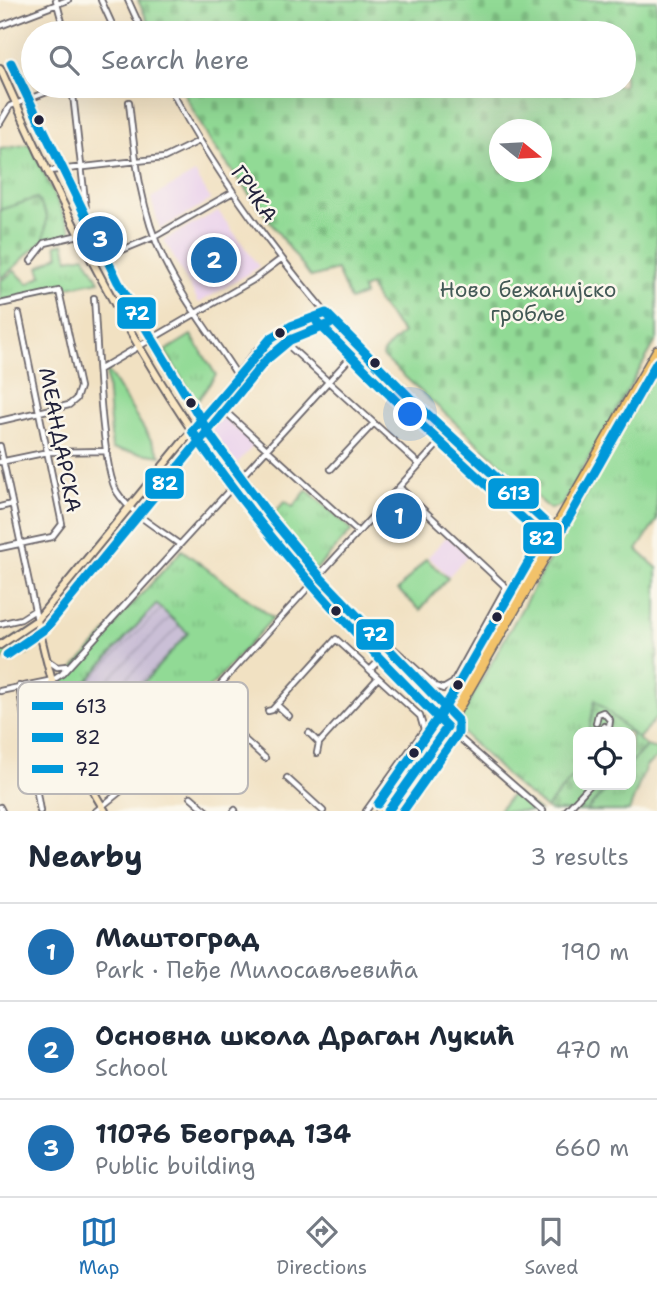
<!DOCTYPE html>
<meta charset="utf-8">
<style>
body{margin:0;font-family:"Shantell Sans",sans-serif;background:#f2f2f3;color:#1f2937}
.controls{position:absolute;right:21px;bottom:21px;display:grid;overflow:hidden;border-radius:14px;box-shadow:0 7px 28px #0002}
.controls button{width:63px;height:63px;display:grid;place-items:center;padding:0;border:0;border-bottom:2px solid #e0e1e3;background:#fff;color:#1f2937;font:35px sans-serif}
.compass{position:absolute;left:489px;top:119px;width:63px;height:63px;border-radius:50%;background:#fff;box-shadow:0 7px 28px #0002;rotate:108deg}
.you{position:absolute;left:411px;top:415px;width:24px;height:24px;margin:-18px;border:5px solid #fff;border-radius:50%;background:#1a73e8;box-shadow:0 0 0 10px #1a73e833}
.badge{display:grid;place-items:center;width:46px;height:46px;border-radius:50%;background:#1f6fb2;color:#fff;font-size:23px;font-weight:700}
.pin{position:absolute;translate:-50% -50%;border:4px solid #fff;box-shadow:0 2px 7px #0006}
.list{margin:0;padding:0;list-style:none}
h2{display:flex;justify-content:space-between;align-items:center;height:91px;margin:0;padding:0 28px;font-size:30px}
h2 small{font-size:23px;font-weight:400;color:#747a83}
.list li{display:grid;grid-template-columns:46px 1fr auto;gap:21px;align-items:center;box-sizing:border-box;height:98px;padding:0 28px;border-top:2px solid #e0e1e3}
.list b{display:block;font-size:26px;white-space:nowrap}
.list p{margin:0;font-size:23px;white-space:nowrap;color:#747a83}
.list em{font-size:23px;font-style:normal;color:#747a83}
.icon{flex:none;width:38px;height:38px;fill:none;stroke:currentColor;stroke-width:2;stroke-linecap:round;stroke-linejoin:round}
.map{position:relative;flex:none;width:657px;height:811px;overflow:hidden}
.search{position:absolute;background:#fff;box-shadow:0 7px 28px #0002;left:21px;right:21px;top:21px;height:77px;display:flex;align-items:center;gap:18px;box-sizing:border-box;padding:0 24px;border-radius:38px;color:#747a83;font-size:26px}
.sheet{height:385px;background:#fff}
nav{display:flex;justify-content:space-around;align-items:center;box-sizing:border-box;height:98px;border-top:2px solid #e0e1e3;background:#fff;font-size:19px;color:#747a83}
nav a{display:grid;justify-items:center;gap:4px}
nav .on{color:#1f6fb2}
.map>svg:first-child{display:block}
.built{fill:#ead1ec}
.industrial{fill:url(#industrial-furrows)}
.grass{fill:url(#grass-tufts);stroke:#5a7e68;stroke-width:2;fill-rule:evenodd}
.cemetery{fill:url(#cemetery-stones);stroke:#5a7e68;stroke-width:2;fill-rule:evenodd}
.park{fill:#91da95;stroke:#5a7e68;stroke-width:2}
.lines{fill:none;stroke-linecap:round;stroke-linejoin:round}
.street-casing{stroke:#6a656a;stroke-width:8}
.secondary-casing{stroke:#6a656a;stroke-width:10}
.primary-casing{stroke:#6a656a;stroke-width:11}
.street{stroke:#fff;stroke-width:4.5}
.secondary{stroke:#fae7c3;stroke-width:6}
.primary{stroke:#f2c26a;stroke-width:8}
.bus-1-casing{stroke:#fbf7ec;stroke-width:14}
.bus-2-casing{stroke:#fbf7ec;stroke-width:14}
.bus-3-casing{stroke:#fbf7ec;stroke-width:14}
.bus-1{stroke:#0098da;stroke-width:9}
.bus-2{stroke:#0098da;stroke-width:9}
.bus-3{stroke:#0098da;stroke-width:9}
.bus-dot{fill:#22223b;stroke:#fbf7ec;stroke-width:2.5}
.labels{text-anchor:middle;stroke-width:5;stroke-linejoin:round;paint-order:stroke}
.street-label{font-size:21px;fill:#22223b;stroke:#fbf7ec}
.park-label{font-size:21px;fill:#435956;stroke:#fbf7ec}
.key{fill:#fbf7ec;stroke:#bab7b7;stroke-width:2}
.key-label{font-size:19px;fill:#22223b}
.line-badge{stroke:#fbf7ec;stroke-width:2.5}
.badge-label{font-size:19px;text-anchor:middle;font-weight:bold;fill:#fff}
</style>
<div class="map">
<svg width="657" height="811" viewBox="0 0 657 811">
<defs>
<pattern id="industrial-furrows" width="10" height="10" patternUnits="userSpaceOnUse" patternTransform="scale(1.75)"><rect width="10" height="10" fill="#cabfd6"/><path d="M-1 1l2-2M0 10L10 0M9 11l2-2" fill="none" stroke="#ada4b9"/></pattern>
<pattern id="grass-tufts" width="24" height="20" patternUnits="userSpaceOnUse" patternTransform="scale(1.75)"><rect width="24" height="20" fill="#91da95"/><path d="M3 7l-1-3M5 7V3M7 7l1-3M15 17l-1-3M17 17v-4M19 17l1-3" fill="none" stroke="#7dbb81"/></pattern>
<pattern id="cemetery-stones" width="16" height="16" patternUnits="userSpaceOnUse" patternTransform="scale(1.75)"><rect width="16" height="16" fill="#91da95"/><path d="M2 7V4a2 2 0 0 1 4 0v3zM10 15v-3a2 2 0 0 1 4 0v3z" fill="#7dbb81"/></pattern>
</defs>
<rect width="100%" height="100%" fill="#fbf7ec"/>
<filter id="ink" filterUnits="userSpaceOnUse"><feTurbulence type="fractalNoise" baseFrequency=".0143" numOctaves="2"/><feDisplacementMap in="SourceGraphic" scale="14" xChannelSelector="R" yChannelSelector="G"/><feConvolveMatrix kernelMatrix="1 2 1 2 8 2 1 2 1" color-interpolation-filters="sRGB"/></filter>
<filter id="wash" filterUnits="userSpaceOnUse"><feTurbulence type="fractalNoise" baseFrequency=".00686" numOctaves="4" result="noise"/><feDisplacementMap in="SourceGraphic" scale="28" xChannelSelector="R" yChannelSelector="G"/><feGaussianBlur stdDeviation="1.57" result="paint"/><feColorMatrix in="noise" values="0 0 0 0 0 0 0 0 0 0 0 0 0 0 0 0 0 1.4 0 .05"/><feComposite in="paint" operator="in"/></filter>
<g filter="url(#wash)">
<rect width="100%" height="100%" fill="#f1e1c2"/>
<path class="built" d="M195,173L211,200L160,229L151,198Z
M218,211L259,267L199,303L164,240Z
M216,410L254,445L230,471L200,430Z
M447,536L468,555L449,576L428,557Z"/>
<path class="industrial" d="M182,550L273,618L121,785L102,790L80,749L60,683Z"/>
<path class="grass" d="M30,144L73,234L44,241L47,216L37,198L0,210V149Z
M64,243L68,259L85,256L99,281L0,301V281L15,271L28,284L42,275L39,267L59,255L56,245Z
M191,335L216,375L196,403L165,351Z
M657,367V520L637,550L657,568V717L638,739L595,701L589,732H578V771L546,808L516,785L456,726Z
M307,490L352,530L312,574L268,520L285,501L293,507Z
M182,550L273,618L121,785L102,790L80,749L60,683ZM156,604L188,633L114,716L82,687Z
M30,633L34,639H29L31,647L28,654L24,655L22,646L0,661V649L18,636Z
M646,746L657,749V758L646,766L629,811H586L610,785H631V763Z
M514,792L539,811H498Z"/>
<path class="cemetery" d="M138,0H657V339L562,505L550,509L383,357L384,351L403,333L377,301L370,286L362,289L364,295L350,300L337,270L311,277L210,141L180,86H624V33H153ZM500,130H542V172H500Z
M37,198L47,216L44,241C27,251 19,267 0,278V210Z
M595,700L646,746L631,763V732H589Z
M578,771V785H610L586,811H551L546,808Z"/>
<path class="park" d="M106,368L161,456L112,449Z
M426,559L448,578L420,610L398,590Z"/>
</g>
<g filter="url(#ink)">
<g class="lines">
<defs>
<path id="street" d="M56,0L65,33
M101,0L116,33
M128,0L143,33
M0,26L68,0
M72,86L86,209
M169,86C212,168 266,242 326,313
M129,102C135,157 140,210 164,260C184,301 213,337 237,375
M0,123L10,106L63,86
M49,171L164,158L199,141
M31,261L45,243L79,235
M93,262L154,237L233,192
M94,298C97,335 101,468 117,492C131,514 159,529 179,544
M0,304L59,291L80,387L76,399L69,405L0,421
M100,369L253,280L281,259
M0,446L37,620
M0,462L48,452L107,451
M331,469L374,423
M0,507L12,504
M358,532L227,413L228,404L271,352L281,345L290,347L419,464
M0,548L52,537L62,524L19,314
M328,589L435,686L443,689L453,683L506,587L399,487
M0,624L21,619L35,610
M47,660L57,667L67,666
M370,670L392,647
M19,686L40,811
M0,691L53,680L62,674L359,348
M204,703L265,758
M277,705L289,716
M268,711L272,710L336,639L420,716L424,730L366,811
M596,723L598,714L603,712L610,720L609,728L604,726
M447,727L543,811
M309,733L319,743L378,678
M317,753L319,743
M287,778L323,811
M191,797L207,811
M0,807L2,811
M96,811L131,783L448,433
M234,811L235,810
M566,811L590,785"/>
<path id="secondary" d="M0,68C57,195 118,323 197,438C268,543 352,636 443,723
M37,620C53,688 67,751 105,811
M0,645L37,620L257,351L284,329L326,313L410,398L555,531"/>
<path id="primary" d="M380,811L449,713L657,350
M388,811L454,716L657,362"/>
</defs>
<use href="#street" class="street-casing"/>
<use href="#secondary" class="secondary-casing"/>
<use href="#primary" class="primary-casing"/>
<use href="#street" class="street"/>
<use href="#secondary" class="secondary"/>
<use href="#primary" class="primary"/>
<defs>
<path id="bus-1" d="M326,313L410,398L559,535L657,362
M192,431C266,540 354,634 447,727L388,811
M192,431L271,338L291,326L326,313"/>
<path id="bus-2" d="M317,322L402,407L543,537L444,709L378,804
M7,655L46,628L266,360L290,340L330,324"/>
<path id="bus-3" d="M11,63L118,282L212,438L271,518L321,578L458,721V733L403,811"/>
</defs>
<use href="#bus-1" class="bus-1-casing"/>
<use href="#bus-2" class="bus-2-casing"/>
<use href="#bus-3" class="bus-3-casing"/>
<use href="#bus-1" class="bus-1"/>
<use href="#bus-2" class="bus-2"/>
<use href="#bus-3" class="bus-3"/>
</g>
</g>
<g class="bus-dot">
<circle cx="39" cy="120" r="6"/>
<circle cx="280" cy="333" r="6"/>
<circle cx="375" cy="363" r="6"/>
<circle cx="191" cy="403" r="6"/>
<circle cx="336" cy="611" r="6"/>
<circle cx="497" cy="617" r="6"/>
<circle cx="458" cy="685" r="6"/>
<circle cx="414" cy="753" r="6"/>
</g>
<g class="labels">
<g class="street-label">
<text transform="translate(254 194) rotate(55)" y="7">ГРЧКА</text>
<text transform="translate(60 440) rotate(79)" y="7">МЕАНДАРСКА</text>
</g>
<g class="park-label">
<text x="528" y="297">Ново бежанијско<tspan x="528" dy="24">гробље</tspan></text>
</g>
</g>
<rect x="18" y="682" width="230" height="112" rx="10" class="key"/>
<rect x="32" y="702" width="31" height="8" fill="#0098da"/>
<rect x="32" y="733" width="31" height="9" fill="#0098da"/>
<rect x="32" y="765" width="31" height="8" fill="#0098da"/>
<g class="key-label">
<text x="75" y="713">613</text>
<text x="75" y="744">82</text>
<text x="75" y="776">72</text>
</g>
<g class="line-badge">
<rect x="116" y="296" width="41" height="34" rx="7" fill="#0098da"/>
<rect x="144" y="467" width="41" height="33" rx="7" fill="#0098da"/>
<rect x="487" y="477" width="53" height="33" rx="7" fill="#0098da"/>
<rect x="522" y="521" width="41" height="34" rx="7" fill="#0098da"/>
<rect x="355" y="618" width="40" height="33" rx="7" fill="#0098da"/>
</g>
<g class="badge-label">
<text x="137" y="320">72</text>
<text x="165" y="490">82</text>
<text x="514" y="500">613</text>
<text x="542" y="545">82</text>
<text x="375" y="641">72</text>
</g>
</svg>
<div class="controls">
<button><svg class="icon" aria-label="locate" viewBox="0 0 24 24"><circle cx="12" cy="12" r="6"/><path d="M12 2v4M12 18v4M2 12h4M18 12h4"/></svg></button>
</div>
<svg class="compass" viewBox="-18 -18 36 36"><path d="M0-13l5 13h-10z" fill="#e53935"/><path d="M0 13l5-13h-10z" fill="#747a83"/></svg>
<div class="you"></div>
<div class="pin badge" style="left:399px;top:516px">1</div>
<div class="pin badge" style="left:214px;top:260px">2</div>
<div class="pin badge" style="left:100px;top:239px">3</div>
<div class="search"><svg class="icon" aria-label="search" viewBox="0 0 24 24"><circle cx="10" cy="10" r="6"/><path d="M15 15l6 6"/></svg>Search here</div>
</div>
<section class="sheet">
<h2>Nearby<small>3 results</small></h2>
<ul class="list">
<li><span class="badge">1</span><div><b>Маштоград</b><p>Park · Пеђе Милосављевића</p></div><em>190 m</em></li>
<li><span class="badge">2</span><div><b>Основна школа Драган Лукић</b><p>School</p></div><em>470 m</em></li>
<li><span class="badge">3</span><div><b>11076 Београд 134</b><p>Public building</p></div><em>660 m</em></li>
</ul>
</section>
<nav>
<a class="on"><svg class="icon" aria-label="map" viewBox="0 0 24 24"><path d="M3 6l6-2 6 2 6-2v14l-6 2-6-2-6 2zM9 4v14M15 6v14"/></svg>Map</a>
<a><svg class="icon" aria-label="directions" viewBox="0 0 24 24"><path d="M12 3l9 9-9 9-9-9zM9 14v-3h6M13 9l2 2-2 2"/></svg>Directions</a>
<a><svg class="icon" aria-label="saved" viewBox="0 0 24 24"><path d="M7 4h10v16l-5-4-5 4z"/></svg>Saved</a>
</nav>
